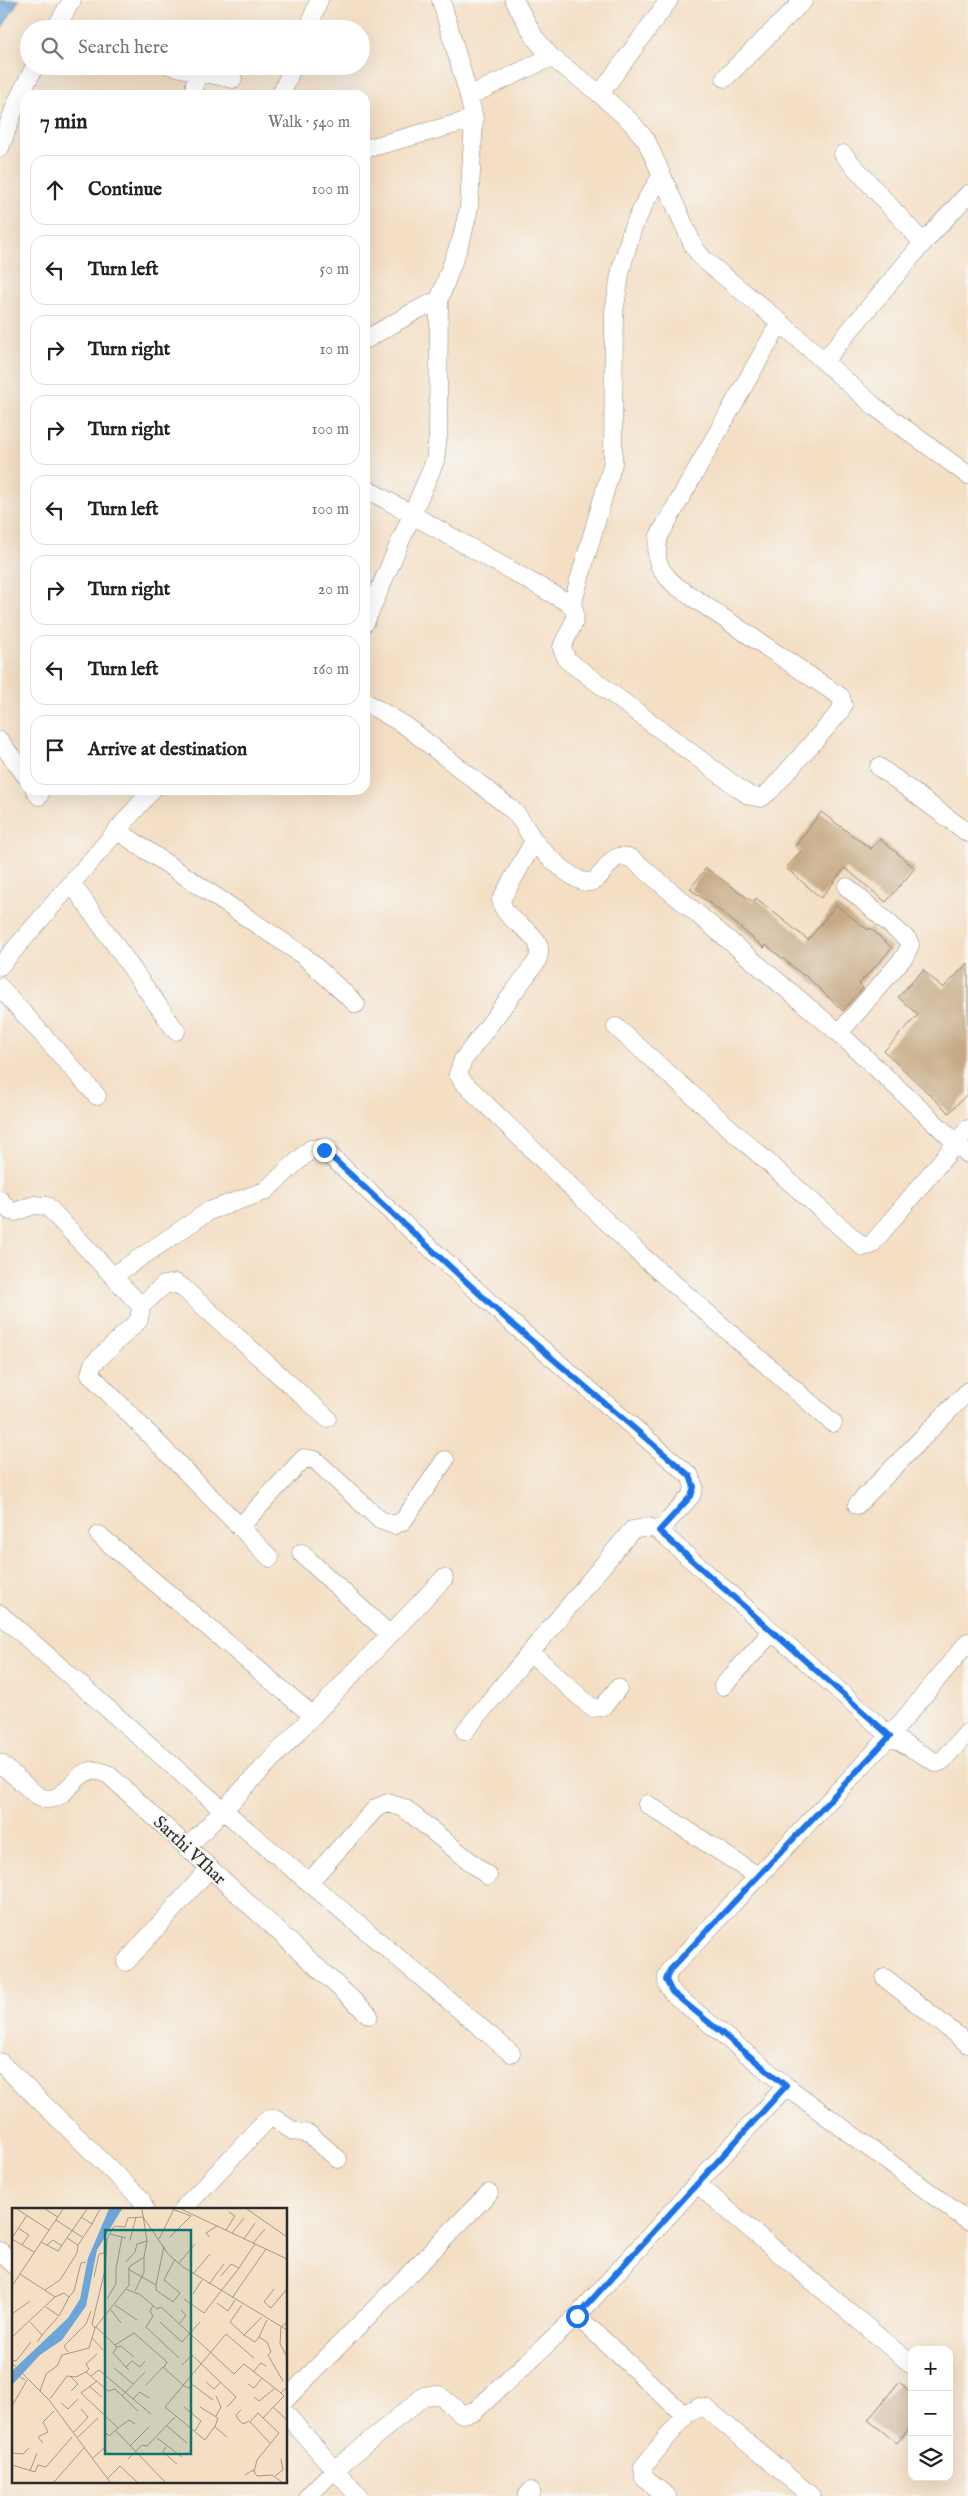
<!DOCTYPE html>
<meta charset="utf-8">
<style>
body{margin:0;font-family:"IM FELL English",serif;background:#f6f6f6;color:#202124}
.controls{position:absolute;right:15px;bottom:15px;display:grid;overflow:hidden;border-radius:10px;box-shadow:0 5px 20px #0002}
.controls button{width:45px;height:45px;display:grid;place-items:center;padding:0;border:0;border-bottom:1px solid #e0e0e0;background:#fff;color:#202124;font:25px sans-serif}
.stop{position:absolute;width:15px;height:15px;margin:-11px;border:4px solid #1a73e8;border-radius:50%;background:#fff}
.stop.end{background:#1a73e8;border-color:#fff;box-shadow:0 1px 5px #0008}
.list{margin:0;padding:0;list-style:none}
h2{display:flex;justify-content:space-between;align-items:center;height:65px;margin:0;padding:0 20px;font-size:21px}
h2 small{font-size:16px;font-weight:400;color:#757577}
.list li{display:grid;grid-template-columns:32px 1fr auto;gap:15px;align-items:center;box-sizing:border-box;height:70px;margin:0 10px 10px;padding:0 10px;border:1px solid #e0e0e0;border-radius:15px}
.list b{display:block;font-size:19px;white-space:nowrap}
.list em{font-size:16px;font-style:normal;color:#757577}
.icon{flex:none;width:28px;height:28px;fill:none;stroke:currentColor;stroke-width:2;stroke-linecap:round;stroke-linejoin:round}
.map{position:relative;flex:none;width:968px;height:2496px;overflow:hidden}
.search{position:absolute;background:#fff;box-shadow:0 5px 20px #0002;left:20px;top:20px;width:350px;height:55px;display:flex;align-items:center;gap:12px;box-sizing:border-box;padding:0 18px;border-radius:28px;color:#757577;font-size:19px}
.panel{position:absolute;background:#fff;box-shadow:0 5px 20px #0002;left:20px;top:90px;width:350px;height:705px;border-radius:15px}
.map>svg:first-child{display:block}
.water{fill:url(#water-ripples);stroke:#4b6882}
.building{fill:#c7aa85}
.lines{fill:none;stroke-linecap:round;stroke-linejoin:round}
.minor-casing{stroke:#908578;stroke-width:19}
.minor{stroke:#fff;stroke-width:18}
.route{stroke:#1a73e8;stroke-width:6}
.labels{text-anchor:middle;stroke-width:4;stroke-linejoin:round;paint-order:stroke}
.street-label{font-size:18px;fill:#2b2b2b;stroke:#f6f6f2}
.inset-road{fill:none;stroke:#a49787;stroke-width:1}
.view{fill:#0f766e;fill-opacity:0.15;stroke:#0f766e;stroke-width:2.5}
.inset-edge{fill:none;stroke:#2b2b2b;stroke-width:2.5}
</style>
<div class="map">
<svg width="968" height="2496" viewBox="0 0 968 2496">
<defs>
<pattern id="water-ripples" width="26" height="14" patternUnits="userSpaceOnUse" patternTransform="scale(1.25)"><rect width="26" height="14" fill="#6ba5da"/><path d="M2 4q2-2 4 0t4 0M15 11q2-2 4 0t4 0" fill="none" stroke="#5887b1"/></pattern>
</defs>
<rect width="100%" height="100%" fill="#f6f6f2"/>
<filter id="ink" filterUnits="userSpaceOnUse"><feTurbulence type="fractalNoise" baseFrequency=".02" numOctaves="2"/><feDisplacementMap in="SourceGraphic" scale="10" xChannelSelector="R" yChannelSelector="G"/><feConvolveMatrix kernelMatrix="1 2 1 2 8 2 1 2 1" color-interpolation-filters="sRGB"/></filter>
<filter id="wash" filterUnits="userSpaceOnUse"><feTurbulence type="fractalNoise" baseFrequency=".0096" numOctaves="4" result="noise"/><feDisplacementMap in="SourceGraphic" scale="20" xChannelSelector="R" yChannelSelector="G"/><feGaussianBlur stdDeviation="1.12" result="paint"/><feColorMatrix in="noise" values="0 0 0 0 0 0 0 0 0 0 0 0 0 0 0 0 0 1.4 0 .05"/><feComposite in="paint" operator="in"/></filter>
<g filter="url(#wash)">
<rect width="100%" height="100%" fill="#f4dfc5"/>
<path class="water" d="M0,0H19L0,31Z"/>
<g id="blocks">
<path class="building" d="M821,812L871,849L880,839L915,868L886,902L845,868L821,898L786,868L801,851L795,846Z
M706,868L753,902L756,898L808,940L836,905L868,930L870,928L892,948L859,984L863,988L843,1011L805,975L804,976L766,945L764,948L728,917L690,889Z
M968,963V1093L949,1113L884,1051L918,1015L898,997L923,970L943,988Z
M899,2382L912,2393V2425L897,2443L868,2420Z"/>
</g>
</g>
<g filter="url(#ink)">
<use href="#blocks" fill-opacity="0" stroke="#908578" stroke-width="1"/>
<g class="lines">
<defs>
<path id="minor" d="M514,0L535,38L551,57L600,94L631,122L646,140L694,247L703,259L780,322L874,406L968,475
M55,29L72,0
M308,29L319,0
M171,66L233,79
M725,78L804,0
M600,94L669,0
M193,95L197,73
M281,95L293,66
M469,96L551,57
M0,148L18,99L35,66
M365,149L474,119
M843,154L923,243
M365,340L417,310L439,300L462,237L469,207L474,119L469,96L441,0
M824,361L923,243L968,194
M365,488L572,605C581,621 566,633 562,648L567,660L741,790L750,796L761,798L771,790L839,713L843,705L841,697L676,586C657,568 654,561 659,536L780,322
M572,605L613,463L614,312L621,269L632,230L646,200L662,175
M365,623L435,461L438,436L439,300
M365,702L406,726L510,808C522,818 526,830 535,842C543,853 570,877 582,881C605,890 606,845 632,859L839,1033L968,1154
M0,741L25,775
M879,767L968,833
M35,790L39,796
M118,831L304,956L356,1004
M534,841L501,900C504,926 550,931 537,961L463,1060L458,1074L463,1082L642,1256L833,1423
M72,884L176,1031
M0,966L152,790
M0,987L97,1096
M616,1027L863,1247L871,1245L968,1129
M839,1033L905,956L910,945L908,940L847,887
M0,1200L10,1211L15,1212L34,1205L47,1206L141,1306L139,1320L93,1364L90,1374L240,1527
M113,1276L209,1211L265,1191L311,1149L318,1148L324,1150L513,1324L690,1476L694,1487L691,1496L659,1531
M141,1306L164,1285L175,1283L182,1287L327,1418
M857,1505L968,1391
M99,1535L312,1715
M301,1553L390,1635
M270,1558L240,1527L304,1458L315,1460L380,1520L394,1525L403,1521L445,1460
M0,1614L223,1810L511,2053
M968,1642L890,1736L670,1970C664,1980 667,1988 676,1996L786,2086L968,2221
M530,1652L592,1708L603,1707L618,1688
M723,1686L772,1632
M465,1731L632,1530L649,1527L659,1531L890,1736L937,1763L942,1761L968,1732
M0,1763L35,1794L45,1799C73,1801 75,1757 109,1775L369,2015
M647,1804L759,1877
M187,1848L444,1578
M309,1882L376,1808L388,1803L404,1808L488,1876
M126,1962L210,1868
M885,1978L968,2044
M0,2062L141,2199L145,2210
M697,2184L912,2365
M182,2210L268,2119H275L293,2131L309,2134L338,2159
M0,2251L14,2265
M577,2316L679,2410L687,2413L698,2407L706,2408L811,2496
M286,2399L489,2193
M286,2414L358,2496
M308,2496L334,2470L424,2396L439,2395L462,2414L475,2411L577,2316L786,2086
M527,2496L531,2491
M667,2496L644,2478L643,2467L687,2413"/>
</defs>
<use href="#minor" class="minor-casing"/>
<use href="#minor" class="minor"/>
</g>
</g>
<g class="lines" filter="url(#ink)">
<path class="route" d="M324,1150L512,1324L690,1476L694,1487L691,1496L659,1531L890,1736L670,1970L666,1980L672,1992L786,2086L577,2316"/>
</g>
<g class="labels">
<g class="street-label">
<text transform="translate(190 1850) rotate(43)" y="6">Sarthi VIhar</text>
</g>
</g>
<g transform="translate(12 2208)">
<rect width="275" height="275" fill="#f4dfc5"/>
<path d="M97,1H110L85,42L74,98L50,132L28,147L0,177V163L56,110L68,91L76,50Z" fill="#6ba5da"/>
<path class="inset-road" d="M5,1L37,22M33,1L46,9M160,1L179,8M169,1L275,51M235,1L275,29M69,9L80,16L88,1M44,12L70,29M6,20L17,27L10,37M214,22L223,8L217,4M220,25L232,10M98,26L114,30M158,29L179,8M197,29L194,25L205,18M0,30L15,7M55,30L66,37L80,16M0,31L22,44M147,31L162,1M232,31L243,15M118,32L124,9M29,34L46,43L75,1M241,35L253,21M35,37L41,32L50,38M114,54L123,44L125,36L135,33M167,55L183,36M116,61L144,77V82L161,94L168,85L152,72L163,51M181,66L198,46M209,68L219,56L227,60L243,36M82,69L87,46L92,45M197,76L212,56M144,77L152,38M0,78L51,1M114,81L129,87L145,101L149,99L222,166L232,156L269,185L275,179M262,81L252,94L259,100L274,82M33,82L48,72L65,45L66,37M123,83L132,64V49M181,86L190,72M57,89L62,83L69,55L74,54M220,90L254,41M95,91L104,76V61L110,29M172,91L192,105L227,60M205,95L216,103L223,92M103,97L125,112M230,97L218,114L232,127L250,109M141,98L138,103L141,108L134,119L167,150M34,99L47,108L57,89L52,85L43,89M99,102L109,115M0,106L18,93M255,112L247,129L255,134L259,144L256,147L271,173M18,114L30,127L25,134M148,114L170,134L188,114M275,114L269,119L268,136L275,149M168,115L174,107L169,102M84,119L105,139L101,145L114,159M83,120L80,116L93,62L95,31L102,18L113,19L116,10L131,9L156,46L171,59L275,122M30,127L46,109M232,127L243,134L247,129M0,129L43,89L8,66M80,130L91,142M103,137L122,125L155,154L152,159M105,139L109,138L122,149M56,144L52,138L74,116L79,103M0,152L4,153L19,134M0,155L37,192L98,274M170,157L180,147L224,189L215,199M102,160L121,176M117,162L114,159L120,153L128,159L133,153M242,163L249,155L254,158M0,164L13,172M74,164L77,161L74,156L85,146M58,168L66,176L59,183M79,168L87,162L139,206M85,173L69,185L106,220L97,228L92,223M194,174L202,181L209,174M236,176L242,180L250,170M134,177L151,159L172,178L177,180L181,177L201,192M78,179L90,189M28,183L34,166L45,158L50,147L77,140L83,120L117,77V59L132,49L135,33L130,1M110,188L133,164M204,188L209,199L204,208M242,189L247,193L262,181M38,191L55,168L64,169L74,164L96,183L103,181L126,203M121,191L128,184L137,190M49,195L56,201L66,191M0,198L15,172M172,199L189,213L183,223M188,199L206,210L203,219L215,229M261,199L275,212M229,202L224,207L226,211L231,216L237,213M251,210L246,205L238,214L259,236M155,218L175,235M203,218L193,232L153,199L214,126L242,150M106,220L117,212L123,216M104,223L153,274M62,224L76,209L69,201M66,229L86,210M145,230L170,249M31,235L26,229L36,224L31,214L42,203M118,238L137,219M154,239L151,244L165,256M0,245L11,246L17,240M81,250L93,239M116,251L130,237L135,238L163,209M0,257L23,264L26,257L34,259L60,229M18,263L25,245M242,264L245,252L267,225L251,210L272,188L269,185M233,267L241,262L245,268L260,267L270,274M263,268L271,262L269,251M96,270L108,258L125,274M42,274L72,240"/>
<path class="view" d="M93,22H179V246H93Z"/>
<rect width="275" height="275" class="inset-edge"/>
</g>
</svg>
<div class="controls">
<button>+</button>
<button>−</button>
<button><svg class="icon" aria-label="layers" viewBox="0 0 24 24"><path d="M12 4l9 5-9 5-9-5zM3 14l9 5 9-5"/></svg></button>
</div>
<div class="stop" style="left:577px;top:2316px"></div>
<div class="stop end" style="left:324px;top:1150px"></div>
<div class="search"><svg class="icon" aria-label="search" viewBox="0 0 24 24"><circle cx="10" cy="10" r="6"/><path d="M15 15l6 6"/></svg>Search here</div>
<section class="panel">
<h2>7 min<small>Walk · 540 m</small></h2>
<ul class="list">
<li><svg class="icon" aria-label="ahead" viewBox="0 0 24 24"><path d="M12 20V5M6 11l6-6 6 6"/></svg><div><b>Continue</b></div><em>100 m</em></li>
<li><svg class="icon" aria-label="left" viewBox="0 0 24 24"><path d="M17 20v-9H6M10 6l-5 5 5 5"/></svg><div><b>Turn left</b></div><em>50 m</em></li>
<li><svg class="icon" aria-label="right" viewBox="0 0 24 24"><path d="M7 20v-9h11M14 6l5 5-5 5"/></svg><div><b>Turn right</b></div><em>10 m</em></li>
<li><svg class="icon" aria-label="right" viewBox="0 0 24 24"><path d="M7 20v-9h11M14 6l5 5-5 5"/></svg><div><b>Turn right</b></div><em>100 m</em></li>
<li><svg class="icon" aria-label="left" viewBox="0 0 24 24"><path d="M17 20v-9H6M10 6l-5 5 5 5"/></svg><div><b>Turn left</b></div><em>100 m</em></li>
<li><svg class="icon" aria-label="right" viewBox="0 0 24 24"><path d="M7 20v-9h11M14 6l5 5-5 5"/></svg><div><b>Turn right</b></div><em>20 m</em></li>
<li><svg class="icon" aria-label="left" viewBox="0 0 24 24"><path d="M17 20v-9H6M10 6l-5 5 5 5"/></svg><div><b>Turn left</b></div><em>160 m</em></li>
<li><svg class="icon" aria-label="arrive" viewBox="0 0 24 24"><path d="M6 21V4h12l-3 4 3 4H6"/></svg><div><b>Arrive at destination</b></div></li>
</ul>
</section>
</div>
